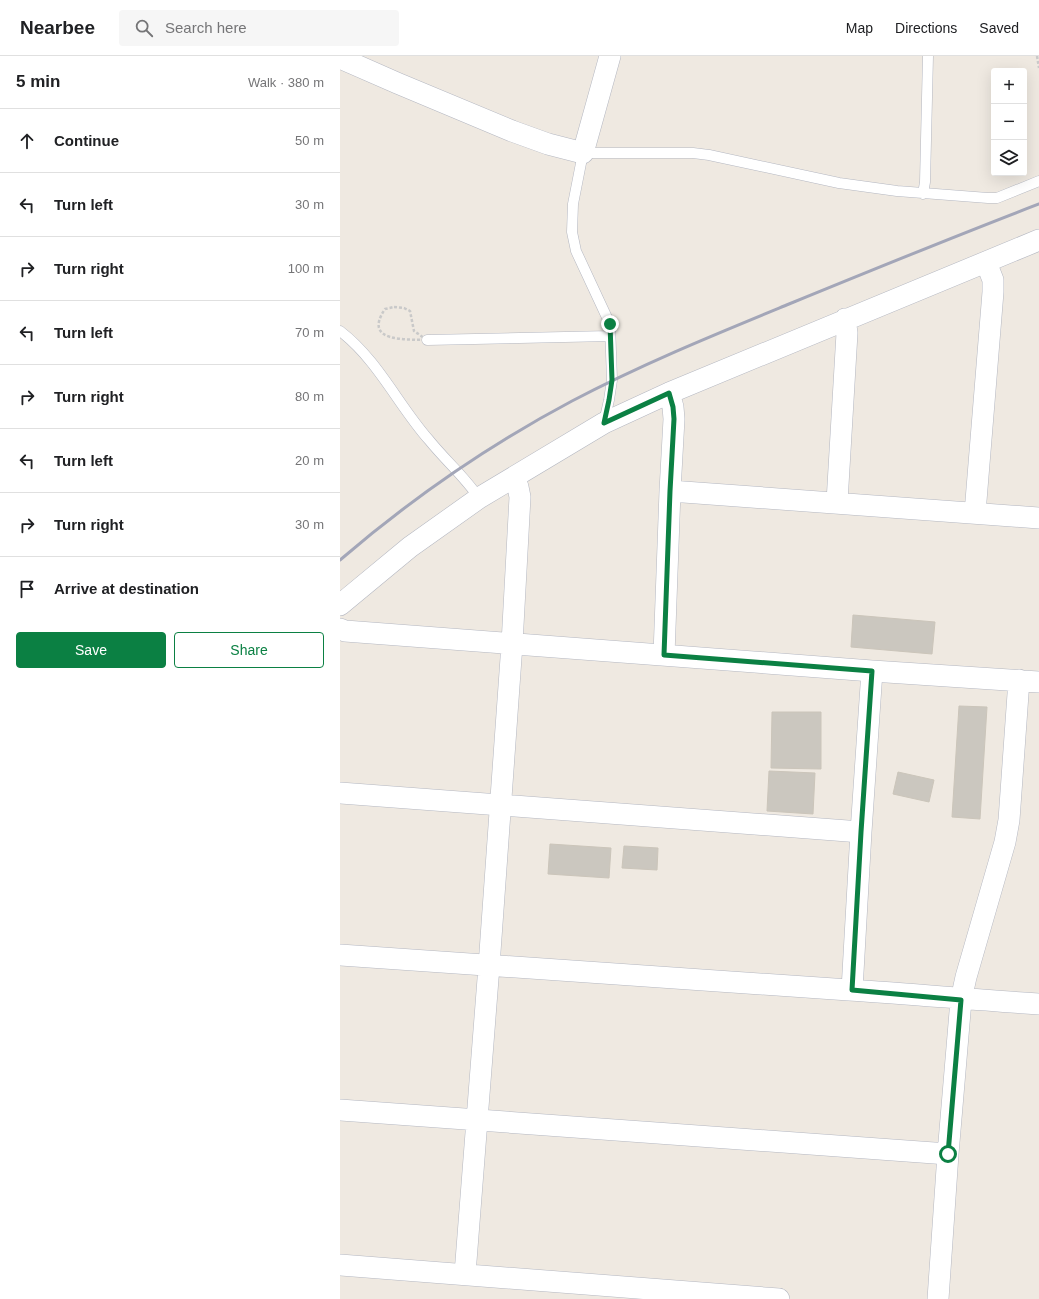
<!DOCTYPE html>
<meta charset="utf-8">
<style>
body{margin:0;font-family:Helvetica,sans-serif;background:#f6f6f6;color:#202124}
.controls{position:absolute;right:12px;top:12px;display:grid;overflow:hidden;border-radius:4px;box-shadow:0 4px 16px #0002}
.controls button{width:36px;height:36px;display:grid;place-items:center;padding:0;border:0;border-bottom:1px solid #e0e0e0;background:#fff;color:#202124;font:20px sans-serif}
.stop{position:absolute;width:12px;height:12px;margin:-9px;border:3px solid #0b8043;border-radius:50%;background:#fff}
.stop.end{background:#0b8043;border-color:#fff;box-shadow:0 1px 4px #0008}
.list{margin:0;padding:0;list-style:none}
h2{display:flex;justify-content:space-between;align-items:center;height:52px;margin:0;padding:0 16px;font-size:17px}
h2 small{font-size:13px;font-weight:400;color:#757577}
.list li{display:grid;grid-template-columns:26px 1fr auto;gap:12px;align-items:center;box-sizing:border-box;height:64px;padding:0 16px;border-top:1px solid #e0e0e0}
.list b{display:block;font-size:15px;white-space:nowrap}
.list em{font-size:13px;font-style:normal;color:#757577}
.actions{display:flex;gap:8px;padding:12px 16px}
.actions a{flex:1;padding:9px 0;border:1px solid #0b8043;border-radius:4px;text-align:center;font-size:14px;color:#0b8043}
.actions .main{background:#0b8043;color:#fff}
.icon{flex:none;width:22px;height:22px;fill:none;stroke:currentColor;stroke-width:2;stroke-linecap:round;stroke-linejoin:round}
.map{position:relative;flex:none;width:699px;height:1243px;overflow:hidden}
header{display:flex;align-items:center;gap:24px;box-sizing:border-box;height:56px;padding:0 20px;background:#fff;border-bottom:1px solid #e0e0e0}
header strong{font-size:19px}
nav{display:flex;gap:22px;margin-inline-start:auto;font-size:14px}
.search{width:280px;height:36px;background:#f6f6f6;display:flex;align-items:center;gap:10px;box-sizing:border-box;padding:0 14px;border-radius:4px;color:#757577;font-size:15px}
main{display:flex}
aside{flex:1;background:#fff}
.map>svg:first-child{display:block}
.building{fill:#cbc7bf;stroke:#cbc5ba}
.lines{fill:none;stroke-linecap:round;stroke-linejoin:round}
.service-casing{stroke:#b4b7c1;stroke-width:11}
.minor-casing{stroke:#b4b7c1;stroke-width:22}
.path{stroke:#c9c9c9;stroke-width:2.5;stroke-dasharray:3 2;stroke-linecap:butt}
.service{stroke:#fff;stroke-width:10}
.minor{stroke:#fff;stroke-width:21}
.rail{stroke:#a3a6b8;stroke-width:3}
.route{stroke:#0b8043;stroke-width:5}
</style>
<header>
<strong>Nearbee</strong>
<div class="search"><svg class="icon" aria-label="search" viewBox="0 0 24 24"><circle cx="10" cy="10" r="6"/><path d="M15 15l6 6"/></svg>Search here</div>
<nav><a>Map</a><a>Directions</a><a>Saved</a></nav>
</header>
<main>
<aside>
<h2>5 min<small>Walk · 380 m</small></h2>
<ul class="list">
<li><svg class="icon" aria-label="ahead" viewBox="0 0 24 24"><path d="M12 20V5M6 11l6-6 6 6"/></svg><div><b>Continue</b></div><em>50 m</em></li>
<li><svg class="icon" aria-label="left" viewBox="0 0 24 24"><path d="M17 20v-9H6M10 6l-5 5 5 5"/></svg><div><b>Turn left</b></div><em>30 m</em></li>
<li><svg class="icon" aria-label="right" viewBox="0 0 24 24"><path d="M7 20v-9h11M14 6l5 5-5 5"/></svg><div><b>Turn right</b></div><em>100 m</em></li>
<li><svg class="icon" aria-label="left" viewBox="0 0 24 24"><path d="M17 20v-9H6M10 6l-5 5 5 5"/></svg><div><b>Turn left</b></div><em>70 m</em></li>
<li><svg class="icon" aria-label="right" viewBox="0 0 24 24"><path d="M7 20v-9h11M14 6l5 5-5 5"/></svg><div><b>Turn right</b></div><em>80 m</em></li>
<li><svg class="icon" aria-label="left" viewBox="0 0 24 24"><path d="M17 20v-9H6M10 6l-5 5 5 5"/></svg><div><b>Turn left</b></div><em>20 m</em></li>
<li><svg class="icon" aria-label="right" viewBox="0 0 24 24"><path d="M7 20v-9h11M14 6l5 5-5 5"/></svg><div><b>Turn right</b></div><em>30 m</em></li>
<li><svg class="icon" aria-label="arrive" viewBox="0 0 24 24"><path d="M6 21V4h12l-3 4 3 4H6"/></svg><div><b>Arrive at destination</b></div></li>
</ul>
<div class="actions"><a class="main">Save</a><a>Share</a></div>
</aside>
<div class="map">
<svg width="699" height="1243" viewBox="0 0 699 1243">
<rect width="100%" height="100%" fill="#efe9e1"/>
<path class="building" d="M513,559L595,566L592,598L511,591Z
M619,650L647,651L640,763L612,761Z
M432,656H481V713L431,712Z
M429,715L475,717L473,758L427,755Z
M558,716L594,724L589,746L553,738Z
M210,788L271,792L269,822L208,818Z
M284,790L318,792L317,814L282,812Z"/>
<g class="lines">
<defs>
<path id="service" d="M583,138L585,126L588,0
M0,275C38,304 58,349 89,384C105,404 125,421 139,442
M87,284L270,280
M264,366L269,344L272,324L270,268L236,195L232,176L233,148L243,97H353L369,99L499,127L557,135L648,142H657L699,125"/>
<path id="minor" d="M0,2L57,27L172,75L208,88L243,97L270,0
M330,435L699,462
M497,446L507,277L505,263
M635,457L653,236V224L646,206
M0,549L70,491L139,442L264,367L329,337L699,184
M0,573L5,575L532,615L699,626
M324,599L330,435L334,363L333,351L329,337
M0,737L521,776
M0,899C170,912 340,922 509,934C573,938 636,944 699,948
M512,934L521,776L532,615
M0,1054L608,1098
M0,1209L439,1243
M125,1218L149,910L172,588L180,441L178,431L174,421
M598,1243L608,1098L621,944L626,921L665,786L669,764L679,624"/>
</defs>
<use href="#service" class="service-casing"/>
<use href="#minor" class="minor-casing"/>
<path class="path" d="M697,0L699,12
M54,251L64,252L70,255L74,275L87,284C67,283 22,287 45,253Z"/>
<use href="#service" class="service"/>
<use href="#minor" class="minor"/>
<path class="rail" d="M0,504C71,443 149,389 232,345C302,308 376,278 449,248C532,214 615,180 699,148"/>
</g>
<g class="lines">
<path class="route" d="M270,268L272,324L269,344L264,367L329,337L333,351L334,363L330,435L324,599L532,615L521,776L512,934L621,944L608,1098"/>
</g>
</svg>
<div class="controls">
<button>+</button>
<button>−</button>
<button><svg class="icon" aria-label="layers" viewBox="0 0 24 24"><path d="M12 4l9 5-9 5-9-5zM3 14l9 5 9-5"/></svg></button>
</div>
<div class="stop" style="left:608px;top:1098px"></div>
<div class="stop end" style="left:270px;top:268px"></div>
</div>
</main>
